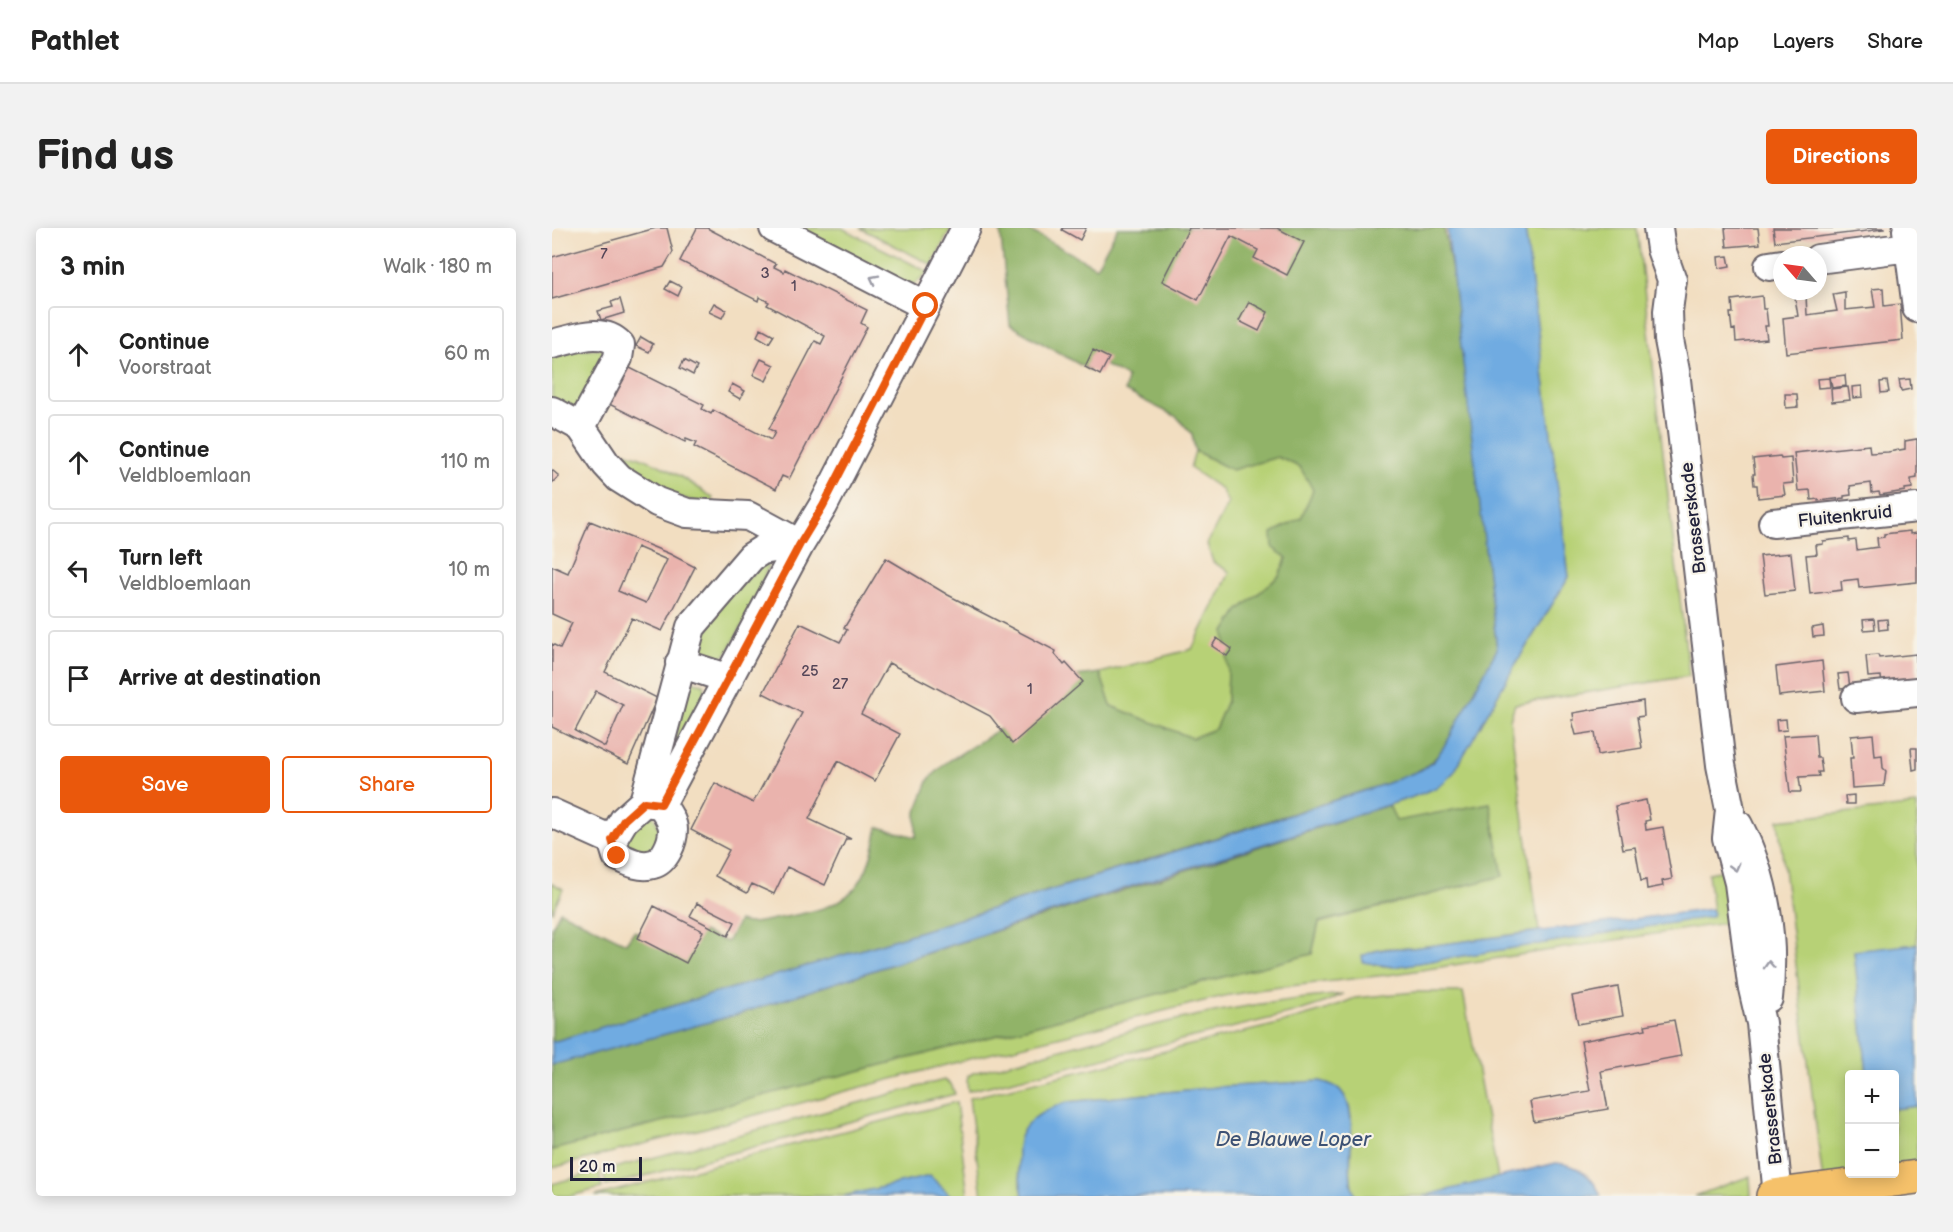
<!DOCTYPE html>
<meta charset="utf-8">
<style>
body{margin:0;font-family:"Balsamiq Sans",sans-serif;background:#f2f2f2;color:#222}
.controls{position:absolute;right:18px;bottom:18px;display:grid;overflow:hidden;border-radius:6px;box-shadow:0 3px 15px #0003}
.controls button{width:54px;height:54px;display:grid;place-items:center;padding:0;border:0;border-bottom:2px solid #e0e0e0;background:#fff;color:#222;font:30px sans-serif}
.compass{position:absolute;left:1221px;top:18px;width:54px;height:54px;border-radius:50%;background:#fff;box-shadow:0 3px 15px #0003;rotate:298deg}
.scale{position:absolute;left:18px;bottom:15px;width:72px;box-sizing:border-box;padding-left:6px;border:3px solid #22223b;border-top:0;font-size:16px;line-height:21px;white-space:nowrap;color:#22223b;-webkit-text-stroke:4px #f7f3e8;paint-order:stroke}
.stop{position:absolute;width:18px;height:18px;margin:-14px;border:4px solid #ea580c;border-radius:50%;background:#fff}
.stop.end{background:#ea580c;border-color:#fff;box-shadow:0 2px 6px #0008}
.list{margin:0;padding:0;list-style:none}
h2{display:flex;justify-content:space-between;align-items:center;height:78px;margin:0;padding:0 24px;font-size:26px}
h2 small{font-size:20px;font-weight:400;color:#767676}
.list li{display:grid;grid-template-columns:39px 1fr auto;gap:18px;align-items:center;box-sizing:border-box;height:96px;margin:0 12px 12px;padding:0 12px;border:2px solid #e0e0e0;border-radius:6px}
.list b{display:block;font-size:22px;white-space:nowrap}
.list p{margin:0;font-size:20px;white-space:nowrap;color:#767676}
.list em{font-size:20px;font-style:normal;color:#767676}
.actions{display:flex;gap:12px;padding:18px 24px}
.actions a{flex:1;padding:14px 0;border:2px solid #ea580c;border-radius:6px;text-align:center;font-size:21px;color:#ea580c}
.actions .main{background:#ea580c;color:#fff}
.icon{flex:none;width:33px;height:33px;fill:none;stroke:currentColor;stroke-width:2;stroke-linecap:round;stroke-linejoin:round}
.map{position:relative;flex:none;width:1365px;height:968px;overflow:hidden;border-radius:6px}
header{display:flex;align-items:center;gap:36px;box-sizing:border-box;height:84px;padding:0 30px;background:#fff;border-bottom:2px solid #e0e0e0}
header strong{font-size:28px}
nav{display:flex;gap:33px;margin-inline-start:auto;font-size:21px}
.intro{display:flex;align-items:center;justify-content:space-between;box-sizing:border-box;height:144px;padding:0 36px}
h1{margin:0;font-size:42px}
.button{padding:15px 27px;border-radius:6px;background:#ea580c;color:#fff;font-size:21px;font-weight:700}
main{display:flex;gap:36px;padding:0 36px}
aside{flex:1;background:#fff;border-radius:6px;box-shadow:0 3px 15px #0003}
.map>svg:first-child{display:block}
.green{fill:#b7d176;stroke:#6c7a58;stroke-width:1.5}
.forest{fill:#91b367;stroke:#5a6a51;stroke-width:1.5}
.water{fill:#70abe1;stroke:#49668e;stroke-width:1.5}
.building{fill:#eab3ad;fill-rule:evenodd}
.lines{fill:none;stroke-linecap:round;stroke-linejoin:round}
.minor-casing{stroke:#6b646a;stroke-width:32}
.major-casing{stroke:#6b646a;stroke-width:36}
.minor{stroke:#fff;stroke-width:28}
.major{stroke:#f5c16b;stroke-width:33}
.oneway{stroke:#9c9ca7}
.route{stroke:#ea580c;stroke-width:8}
.labels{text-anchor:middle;stroke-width:4.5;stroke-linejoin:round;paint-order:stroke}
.number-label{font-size:15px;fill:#544658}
.street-label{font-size:18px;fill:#22223b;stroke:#f7f3e8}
.water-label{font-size:20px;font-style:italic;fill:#3d5275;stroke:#f7f3e8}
</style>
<header>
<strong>Pathlet</strong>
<nav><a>Map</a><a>Layers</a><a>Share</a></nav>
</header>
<div class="intro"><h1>Find us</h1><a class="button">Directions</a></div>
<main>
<aside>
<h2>3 min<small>Walk · 180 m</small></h2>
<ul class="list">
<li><svg class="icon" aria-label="ahead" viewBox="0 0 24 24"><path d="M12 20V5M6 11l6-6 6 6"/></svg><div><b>Continue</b><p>Voorstraat</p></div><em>60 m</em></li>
<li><svg class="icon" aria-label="ahead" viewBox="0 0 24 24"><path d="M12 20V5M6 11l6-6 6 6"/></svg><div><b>Continue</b><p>Veldbloemlaan</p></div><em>110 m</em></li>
<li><svg class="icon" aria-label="left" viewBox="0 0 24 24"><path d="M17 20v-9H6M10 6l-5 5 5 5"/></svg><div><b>Turn left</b><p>Veldbloemlaan</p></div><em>10 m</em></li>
<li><svg class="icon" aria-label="arrive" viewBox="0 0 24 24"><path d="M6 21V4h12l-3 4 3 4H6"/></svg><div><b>Arrive at destination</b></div></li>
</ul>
<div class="actions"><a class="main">Save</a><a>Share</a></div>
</aside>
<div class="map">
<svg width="1365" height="968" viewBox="0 0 1365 968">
<rect width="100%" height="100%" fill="#f7f3e8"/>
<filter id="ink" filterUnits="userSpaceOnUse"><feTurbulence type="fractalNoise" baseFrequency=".0167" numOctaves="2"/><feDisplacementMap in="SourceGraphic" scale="12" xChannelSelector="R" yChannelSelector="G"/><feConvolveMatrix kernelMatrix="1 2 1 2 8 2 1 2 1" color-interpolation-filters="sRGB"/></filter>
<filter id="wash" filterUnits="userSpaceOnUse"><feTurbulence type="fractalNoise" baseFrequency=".008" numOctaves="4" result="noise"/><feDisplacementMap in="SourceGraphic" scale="24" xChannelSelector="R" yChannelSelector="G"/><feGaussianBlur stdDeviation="1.35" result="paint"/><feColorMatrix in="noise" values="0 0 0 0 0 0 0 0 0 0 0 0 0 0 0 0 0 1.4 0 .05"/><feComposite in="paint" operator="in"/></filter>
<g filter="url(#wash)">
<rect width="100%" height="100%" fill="#f2dec1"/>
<path class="green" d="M247,0H290L376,44L363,56H353Z
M308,0H399L380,37Z
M973,0H1085L1137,448L963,476L958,491L987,703L860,720H836L821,723L823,737L841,739L1160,688L1161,684L1156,645L1178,641L1187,693L843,746L712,761L672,768L413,832L0,940V922L760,726L767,695L950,648L937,576L844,594L837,577C861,569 884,563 902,544L963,437L1017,349Z
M58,121L24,180L0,171V123Z
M60,221C99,229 130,248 161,270L160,278L104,263L57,224Z
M643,223L680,242L725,229L748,239L762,262L727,348L686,383L676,443L675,473L663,501L640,510L559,478L548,445L640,421L678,344L661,334L655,316L676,275L669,261L638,240Z
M216,332V339L195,389L174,427C163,432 153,428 147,417L161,382Z
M137,453L152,456C158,477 125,529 114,548Z
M1365,577V716L1302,724L1315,846H1298V946L1271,954L1226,592Z
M99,583L111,608L99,630L74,618L76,604Z
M0,655L11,661L0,684Z
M863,764H911L946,950L871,968H803C790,938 811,888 789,863C784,857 775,855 768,853L665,859L515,874L466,939L471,968H430L417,870L722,797L771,783L803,770Z
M791,766L769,776L741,785L416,863L415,854L416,848L421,845C512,821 603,793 696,778C728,773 760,769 791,766Z
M392,852L399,856L403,866L54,958L51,943Z
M404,874L416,968H399L378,948L292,968H43Z
M1365,878V942L1343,945L1342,881Z
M47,943L50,960L18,968H0V956Z
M1198,948L1199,967L1197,968H1143Z"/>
<path class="forest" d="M448,0H473L544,39L566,0H892L903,59L945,421L895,514C879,542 862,545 833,556L325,717L0,814V699L8,683L74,715L82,703L134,729L148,703L175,714L187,693C199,698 215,692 228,690C295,678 313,668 326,599L364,609V584L377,551L395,534L491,474L516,449L548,445L559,478L640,510L663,501L675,473L676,443L673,404L686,383L727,348L735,330L721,320L720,305L749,290L761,262L748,239L726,229L680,242L643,223L640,206L625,189L573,163L575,149L545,133L537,142L458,97Z
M938,575L951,648L767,694L760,726L0,922V837L187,786L837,577L844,593Z"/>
<path class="water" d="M895,0H973L1017,349L963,437L902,544L893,553L883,560L858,570L626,643L187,786L0,837V814L325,717L691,602L833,556L869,542L882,533L895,514L945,421Z
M1159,681L1161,684L1160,688L1158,689L841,739L811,734L810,728C827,720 842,720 860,720Z
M1365,716V878L1343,881L1342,846H1315L1302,723Z
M768,853C775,855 784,857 789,863C810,888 790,938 803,968H471C462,915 458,894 515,874L665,859Z
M1004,935C1025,936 1041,948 1049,968H871Z
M378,948L399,968H292Z"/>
<g id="blocks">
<path class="building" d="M104,0H115L121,24L112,39L0,71V29Z
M145,0H155L224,36L222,39L232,44L233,41L315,82L309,95L315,99L237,251L230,248L224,261L142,219L144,215L134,211L133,214L55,175L74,138L152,177L150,181L159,186L161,182L219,212L223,204L217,201L263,113L269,116L273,108L215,77L217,74L207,69L206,73L128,33Z
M511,0H534L528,12L510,2Z
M637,0H725L752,14L735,47L702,30L706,22L679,8L646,72L610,53Z
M1173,0H1206L1208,16L1175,19Z
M1221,0H1331L1332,1L1223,14Z
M1176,28L1178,38L1167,40L1166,29Z
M118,53L130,59L126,68L113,61Z
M1331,60L1332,78L1348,76L1351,112L1234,125L1231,90L1246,88L1243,70L1254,68L1255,87L1285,83L1281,66L1293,64V82L1323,79L1320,61Z
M1210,68L1211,81H1214L1216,98H1213L1215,111L1184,114L1183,101L1180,102L1178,85H1181L1180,72Z
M68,71L72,85L49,92L46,83L61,79L59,74Z
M697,74L716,84L707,103L687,93Z
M162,75L174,82L170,90L157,84Z
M209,100L222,107L217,115L205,108Z
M89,109L101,116L97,124L84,118Z
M541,122L557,130L548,147L533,139Z
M209,131L222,137L214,153L201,147Z
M132,132L145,139L141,147L128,140Z
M1293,147L1294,158L1280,160L1278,149Z
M1277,150L1278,159L1266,160L1265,151Z
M1358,151L1359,161L1349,163L1347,152Z
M1335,153L1337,164L1329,165L1328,154Z
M180,156L193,163L188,171L176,164Z
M1310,158L1311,169L1301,170L1300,159Z
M1296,159L1298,172L1280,174L1279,161Z
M1233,166H1245L1246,179L1234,180Z
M1365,211V250L1359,251L1360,260L1353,261V263L1328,267L1327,264L1320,265L1319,255L1298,258L1299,267L1292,268V270L1266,273V271L1259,272L1258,262L1246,263L1242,225L1317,217L1318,225L1336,224L1353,221V213Z
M1228,228L1229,231L1239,230L1241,255L1231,256L1233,267L1206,270L1205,257H1202L1201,246H1203L1201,231Z
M0,242L7,248L0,255Z
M38,293L118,326L143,339L110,403L80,390L53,444L105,470L76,536L0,499V416L8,420L20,395L0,386V338L16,345ZM85,319L115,332L94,375L66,363ZM44,463L71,477L53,519L23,503Z
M1358,303V306L1365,305V354L1307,360L1306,351L1289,353L1290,362L1258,366L1254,327L1265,326L1264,317L1271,316V313L1297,310V313L1304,312L1305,322L1326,319L1325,310L1332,309V306Z
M1239,325L1243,363L1213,366L1208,328Z
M334,330L396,367L504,423L503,426L512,437L514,435L531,454L460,516L438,488L337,435L309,486L348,506L323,553L286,533L257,591L299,611H294L273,657L235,639L222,666L200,656L195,665L163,648L177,622L139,602L163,555L201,575L250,485L211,465L248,395L288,414L295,402L292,400Z
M1322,391L1323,401L1312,402L1311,392Z
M1335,391L1336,401L1327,402L1326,392Z
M1271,398L1272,408L1261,409L1260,400Z
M665,410L680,421L675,428L660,418Z
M1364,426L1365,454L1330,458L1329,448L1316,449L1314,428L1326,427L1327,430Z
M1270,433L1273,463L1227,468L1224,439Z
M1296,445L1298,460L1288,461L1286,446Z
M1091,473L1092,488L1085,489L1090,520L1046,527L1043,504L1024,507L1020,492H1022L1021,485Z
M1234,491L1235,502L1225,503L1224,492Z
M1263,506L1265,530H1268L1270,544H1266L1267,548L1247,549L1249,564H1238L1231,508Z
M1321,506L1323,528L1330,527L1331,540L1334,543L1332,558L1300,560L1298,530H1301L1299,508Z
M1359,520H1365V541L1361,542Z
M1302,567V576H1294L1293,568Z
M1094,572L1098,592L1093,593L1094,602L1111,599L1120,651L1110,653L1111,658L1095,661L1094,652L1089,653L1083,619L1071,621L1063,578Z
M145,675L183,694L176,708L138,688Z
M102,678L151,703L134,735L86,710Z
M1066,759L1071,788L1026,796L1020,768Z
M1122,792L1129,828L1049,843L1056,881L982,894L978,873L1038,863L1029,813L1094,801L1093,797Z"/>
</g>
</g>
<g filter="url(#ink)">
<use href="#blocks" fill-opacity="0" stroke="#6b646a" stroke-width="1.5"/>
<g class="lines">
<defs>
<path id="minor" d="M222,0L374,78
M1106,0L1109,21L1120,52L1116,83L1117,112L1123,143L1169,537L1178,582L1175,610L1187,655L1200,756L1209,795L1226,968
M1355,2L1365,80
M1266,31L1357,19
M1217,38L1230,36
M0,116C23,111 50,98 68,117L66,130L29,199
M0,183L29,199L54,236L67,250L105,274L135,285L196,288L248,316
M1221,295L1365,280
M128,435L177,451
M1304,470L1365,464
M92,574L109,576C114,584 121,593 121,602C121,614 113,633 101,636C88,640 76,633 65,628L60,612L72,592L92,574L139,399L199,329L210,322L248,316
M109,576L248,316L271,278L414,0
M0,585L60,612
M1186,597C1213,649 1223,712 1216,770"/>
<path id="major" d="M1221,968L1365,949"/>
</defs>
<use href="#minor" class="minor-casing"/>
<use href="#major" class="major-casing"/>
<use href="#minor" class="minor"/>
<use href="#major" class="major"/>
</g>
<defs><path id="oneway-chevron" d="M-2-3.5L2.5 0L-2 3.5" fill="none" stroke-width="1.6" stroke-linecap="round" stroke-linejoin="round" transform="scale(1.5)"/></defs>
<g class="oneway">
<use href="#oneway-chevron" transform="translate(322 51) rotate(-153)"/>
<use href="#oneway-chevron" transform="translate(1183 639) rotate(75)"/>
<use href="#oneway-chevron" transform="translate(1217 737) rotate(-93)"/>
</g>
</g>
<g class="lines" filter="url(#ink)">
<path class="route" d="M65,628L60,612L72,592L92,574L109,576L248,316L271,278L374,78"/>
</g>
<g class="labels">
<g class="number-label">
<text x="52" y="31">7</text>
<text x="213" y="50">3</text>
<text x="242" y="63">1</text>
<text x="258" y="448">25</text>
<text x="288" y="461">27</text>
<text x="478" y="466">1</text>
</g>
<g class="street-label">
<text transform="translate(1293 288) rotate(-6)" y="6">Fluitenkruid</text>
<text transform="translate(1141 290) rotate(-97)" y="6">Brasserskade</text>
<text transform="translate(1218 881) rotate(-96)" y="6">Brasserskade</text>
</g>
<g class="water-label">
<text x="741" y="918">De Blauwe Loper</text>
</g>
</g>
</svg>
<div class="controls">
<button>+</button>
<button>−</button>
</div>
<svg class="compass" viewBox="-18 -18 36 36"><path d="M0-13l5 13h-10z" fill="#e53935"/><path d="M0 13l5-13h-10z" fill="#767676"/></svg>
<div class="scale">20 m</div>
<div class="stop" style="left:374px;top:78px"></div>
<div class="stop end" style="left:65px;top:628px"></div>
</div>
</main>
